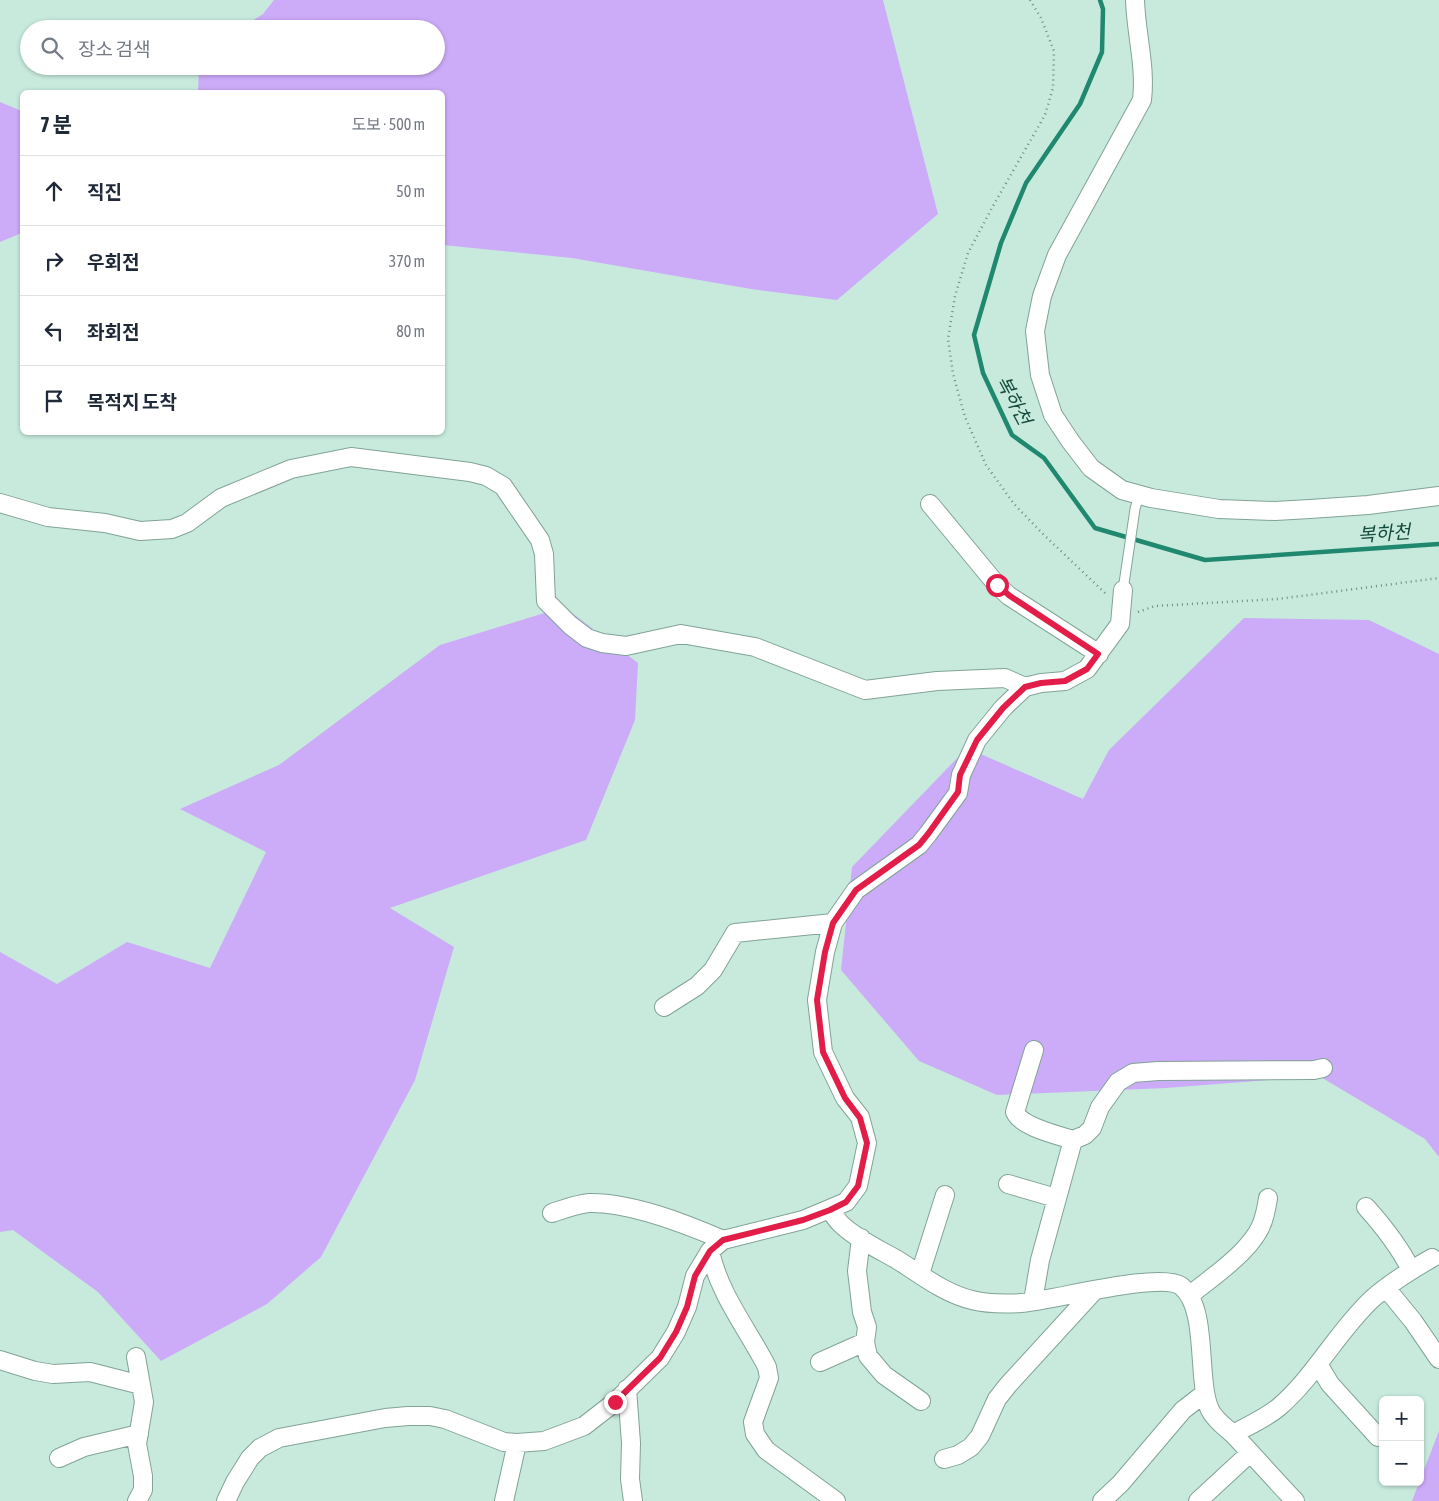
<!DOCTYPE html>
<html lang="ko">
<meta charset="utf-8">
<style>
body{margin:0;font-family:"Asap Condensed","Noto Sans KR",sans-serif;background:#f6f6f7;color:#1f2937}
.controls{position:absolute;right:15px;bottom:15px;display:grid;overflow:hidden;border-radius:8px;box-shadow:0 1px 4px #0004}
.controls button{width:45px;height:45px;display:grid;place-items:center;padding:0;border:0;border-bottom:1px solid #e0e1e3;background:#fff;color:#1f2937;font:25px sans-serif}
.stop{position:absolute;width:15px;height:15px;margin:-11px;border:4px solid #e11d48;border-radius:50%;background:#fff}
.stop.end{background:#e11d48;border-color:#fff;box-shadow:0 1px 5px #0008}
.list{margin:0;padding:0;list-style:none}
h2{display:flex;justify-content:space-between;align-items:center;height:65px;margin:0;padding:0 20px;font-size:21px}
h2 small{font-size:16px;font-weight:400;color:#747a83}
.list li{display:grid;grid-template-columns:32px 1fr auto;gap:15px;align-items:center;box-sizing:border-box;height:70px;padding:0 20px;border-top:1px solid #e0e1e3}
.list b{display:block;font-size:19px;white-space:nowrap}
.list em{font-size:16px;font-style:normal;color:#747a83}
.icon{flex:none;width:28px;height:28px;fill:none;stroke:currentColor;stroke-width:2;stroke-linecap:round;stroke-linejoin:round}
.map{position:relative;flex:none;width:1439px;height:1501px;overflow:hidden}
.search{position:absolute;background:#fff;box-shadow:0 1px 4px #0004;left:20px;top:20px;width:425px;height:55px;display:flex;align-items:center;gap:12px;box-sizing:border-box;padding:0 18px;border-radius:28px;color:#747a83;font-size:19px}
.panel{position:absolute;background:#fff;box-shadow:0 1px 4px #0004;left:20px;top:90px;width:425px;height:345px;border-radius:8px}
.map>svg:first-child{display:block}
.green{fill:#ccabf8}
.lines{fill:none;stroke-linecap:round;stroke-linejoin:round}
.stream{stroke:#20886f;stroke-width:4.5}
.service-casing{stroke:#82a397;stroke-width:11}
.minor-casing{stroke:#82a397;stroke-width:20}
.path{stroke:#738a81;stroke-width:2.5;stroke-dasharray:1 4;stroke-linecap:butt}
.service{stroke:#fff;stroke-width:9}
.minor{stroke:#fff;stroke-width:18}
.route{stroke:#e11d48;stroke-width:6}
.labels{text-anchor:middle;stroke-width:4;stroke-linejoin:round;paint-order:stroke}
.water-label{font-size:19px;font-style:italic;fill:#14493b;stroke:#c7eadd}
</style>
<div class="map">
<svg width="1439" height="1501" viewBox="0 0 1439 1501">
<rect width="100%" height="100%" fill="#c7eadd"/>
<path class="green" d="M274,0H883L938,214L837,300L751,289L572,258L443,245L442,92H198L199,66H436V29H240L263,14Z
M0,102L22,111V233L0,242Z
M564,607L638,663L635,720L586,840L390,908L454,947L415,1080L321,1257L267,1304L161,1361L98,1292L13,1230L0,1232V952L57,984L127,942L210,968L266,852L180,809L279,765L440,645Z
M1244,618L1369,620L1439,654V1157L1425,1139L1319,1076L1166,1088L997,1095L919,1061L841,970L852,867L967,748L1083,799L1109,750Z
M1439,1431V1501H1412Z"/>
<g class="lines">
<path class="stream" d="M1100,0L1103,9L1102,52L1080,104L1026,183L1001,243L974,335L983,373L1012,435L1044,458L1095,528L1205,560L1439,544"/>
<defs>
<path id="service" d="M1123,590L1135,509L1139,495"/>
<path id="minor" d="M1135,0C1136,34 1146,66 1142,100L1057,255L1042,296L1035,331L1040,375L1053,415L1071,442L1091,468L1122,490L1151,498L1219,509L1275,511L1310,509L1368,505L1439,496
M0,503L48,517L105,523L140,531L172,529L187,523L221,498L291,469L351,457L470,472L486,476L503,486L540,540L544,554L546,601L570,625L587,638L602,643L626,646L681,634L755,647L865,690L937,681L1005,678L1025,687
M930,504L997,585L1009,596L1099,654
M664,1007L697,986L713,970L735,933L833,923
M1034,1050L1015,1112C1021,1127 1058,1135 1073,1140L1085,1135L1092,1128L1100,1107L1118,1082L1133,1073L1158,1071L1314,1070L1323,1068
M1008,1184L1056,1198
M1366,1207C1384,1227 1399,1246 1411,1270
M830,1210C834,1215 837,1221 842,1225C857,1239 878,1249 896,1259C920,1274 945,1294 972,1300C988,1304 1006,1304 1021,1303C1051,1301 1161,1271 1181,1286C1209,1308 1196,1379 1210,1410C1215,1420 1225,1427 1233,1434C1254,1456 1274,1479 1295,1501
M552,1213C564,1209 577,1204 589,1203C631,1202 686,1224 723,1240
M861,1238L857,1271L862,1312L867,1327L865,1342L868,1356L884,1375L921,1401
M710,1251C719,1294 747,1328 767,1367L769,1378L753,1422L755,1434L766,1450L836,1501
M920,1274L945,1195
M1386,1288L1413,1321L1439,1359
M1190,1295C1213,1276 1257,1248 1264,1217C1266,1211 1267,1204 1268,1198
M1033,1301L1040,1260L1073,1140
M136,1357L144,1402L137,1444L143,1476V1490L137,1501
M0,1360L35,1371L53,1374L90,1372L141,1385
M820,1362L865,1342
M1318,1364L1330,1384L1378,1437
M627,1389L631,1443L630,1479L633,1501
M1233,1434C1248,1426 1266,1418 1279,1407C1315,1376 1337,1332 1372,1299C1390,1283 1411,1270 1432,1258
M59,1458L84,1447L139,1434
M944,1459L958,1455L971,1447L980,1436L997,1399L1008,1385L1095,1290
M226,1501L235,1482L250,1458L260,1448L279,1438L385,1418L408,1416H430L445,1419L504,1442L517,1443L544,1441L584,1426L615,1402L660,1358L676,1332L687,1307L695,1276L710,1251L723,1240L803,1220L846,1202L858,1186L867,1143L860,1117L845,1098L823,1052L817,1000L825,952L833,923L856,890L919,845L928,834L958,793L961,775L977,740L1003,708L1025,687L1041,683L1065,681L1087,669L1120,624L1123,590
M504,1501L517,1443
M1102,1501L1121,1483L1183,1410L1205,1393
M1198,1501L1250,1453"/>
</defs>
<use href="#service" class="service-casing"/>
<use href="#minor" class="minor-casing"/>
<path class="path" d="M1030,0L1041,18L1054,51L1053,88L1045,115L993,206L968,253L955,296L948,339L953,374L965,417L986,465L1014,504L1043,534L1106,594
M1138,612L1155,606L1278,599L1439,578"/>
<use href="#service" class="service"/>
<use href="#minor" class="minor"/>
</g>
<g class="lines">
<path class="route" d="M615,1402L660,1358L676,1332L687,1307L695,1276L710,1251L723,1240L803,1220L830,1210L846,1202L858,1186L867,1143L860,1118L845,1098L823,1052L817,1000L825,952L833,923L856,890L919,845L928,834L958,792L960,775L977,740L1003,708L1025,687L1041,683L1065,681L1087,669L1098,654L1010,596L997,585"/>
</g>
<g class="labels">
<g class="water-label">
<text transform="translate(1014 400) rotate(62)" y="7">복하천</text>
<text transform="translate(1384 533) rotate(-4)" y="7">복하천</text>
</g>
</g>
</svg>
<div class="controls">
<button>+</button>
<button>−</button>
</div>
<div class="stop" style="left:997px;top:585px"></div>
<div class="stop end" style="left:615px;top:1402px"></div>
<div class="search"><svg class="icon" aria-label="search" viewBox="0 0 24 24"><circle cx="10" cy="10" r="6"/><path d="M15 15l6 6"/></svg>장소 검색</div>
<section class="panel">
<h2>7 분<small>도보 · 500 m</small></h2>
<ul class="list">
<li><svg class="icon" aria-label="ahead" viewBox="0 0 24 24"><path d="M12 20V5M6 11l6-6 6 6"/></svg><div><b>직진</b></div><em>50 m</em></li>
<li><svg class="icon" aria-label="right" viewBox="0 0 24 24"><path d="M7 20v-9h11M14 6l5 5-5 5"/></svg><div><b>우회전</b></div><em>370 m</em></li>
<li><svg class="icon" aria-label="left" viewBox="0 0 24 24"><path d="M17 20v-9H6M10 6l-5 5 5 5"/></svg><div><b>좌회전</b></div><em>80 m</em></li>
<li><svg class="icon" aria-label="arrive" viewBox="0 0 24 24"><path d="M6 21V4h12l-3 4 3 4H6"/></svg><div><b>목적지 도착</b></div></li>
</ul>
</section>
</div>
